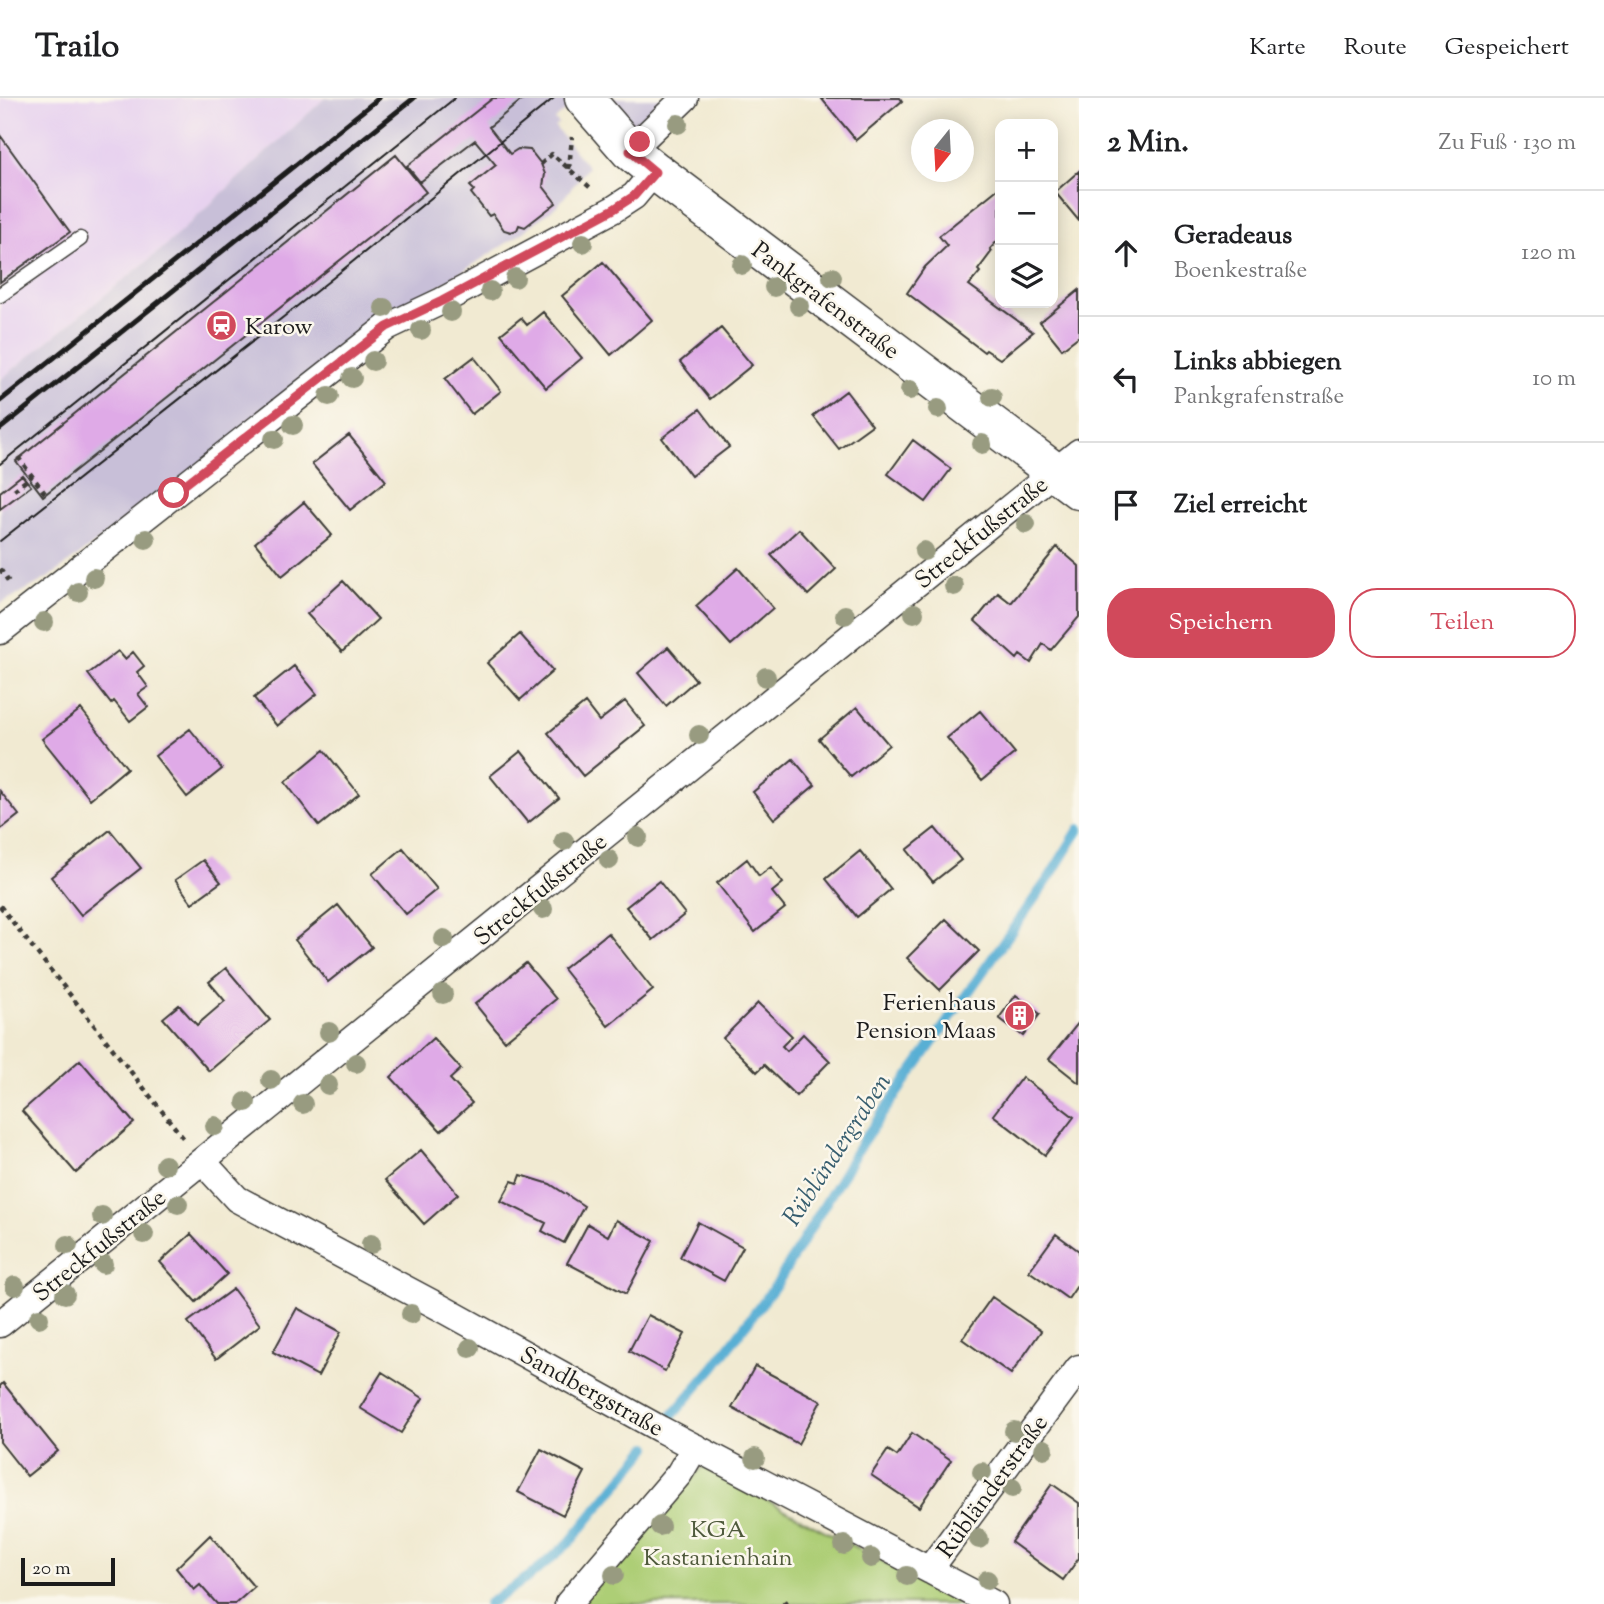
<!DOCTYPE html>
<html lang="de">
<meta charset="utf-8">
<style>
body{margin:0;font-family:"Sorts Mill Goudy",serif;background:#f2f2f2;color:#202124}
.controls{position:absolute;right:21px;top:21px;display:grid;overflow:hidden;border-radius:14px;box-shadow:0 4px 18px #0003}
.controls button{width:63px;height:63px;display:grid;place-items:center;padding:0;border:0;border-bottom:2px solid #e0e0e0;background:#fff;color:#202124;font:35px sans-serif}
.compass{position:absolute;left:911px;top:21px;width:63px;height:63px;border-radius:50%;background:#fff;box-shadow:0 4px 18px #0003;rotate:198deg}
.scale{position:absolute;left:21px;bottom:18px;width:94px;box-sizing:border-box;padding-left:7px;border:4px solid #1c1c1c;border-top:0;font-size:19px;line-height:24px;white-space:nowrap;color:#1c1c1c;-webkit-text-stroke:5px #fbf7ec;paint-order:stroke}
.stop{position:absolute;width:21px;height:21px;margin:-16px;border:5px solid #d1495b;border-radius:50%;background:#fff}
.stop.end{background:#d1495b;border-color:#fff;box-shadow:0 2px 7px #0008}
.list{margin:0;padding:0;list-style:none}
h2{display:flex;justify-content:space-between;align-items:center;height:91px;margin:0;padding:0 28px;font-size:30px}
h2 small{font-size:23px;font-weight:400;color:#757577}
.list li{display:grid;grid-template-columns:46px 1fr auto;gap:21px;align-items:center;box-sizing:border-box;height:126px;padding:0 28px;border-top:2px solid #e0e0e0}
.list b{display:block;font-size:26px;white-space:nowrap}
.list p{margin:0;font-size:23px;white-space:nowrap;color:#757577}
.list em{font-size:23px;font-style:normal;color:#757577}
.actions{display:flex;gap:14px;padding:21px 28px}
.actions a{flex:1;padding:16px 0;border:2px solid #d1495b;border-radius:28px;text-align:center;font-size:24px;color:#d1495b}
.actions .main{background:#d1495b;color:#fff}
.icon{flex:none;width:38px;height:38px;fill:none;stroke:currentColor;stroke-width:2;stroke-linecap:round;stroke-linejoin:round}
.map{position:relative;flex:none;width:1079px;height:1506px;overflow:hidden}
header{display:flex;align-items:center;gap:42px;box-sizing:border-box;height:98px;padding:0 35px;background:#fff;border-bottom:2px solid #e0e0e0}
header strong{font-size:33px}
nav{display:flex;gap:38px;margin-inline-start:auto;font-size:24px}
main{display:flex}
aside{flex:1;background:#fff}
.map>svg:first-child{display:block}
.built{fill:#e7d2ef}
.industrial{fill:#c8bfd8}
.green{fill:#adce76;stroke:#647549;stroke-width:2}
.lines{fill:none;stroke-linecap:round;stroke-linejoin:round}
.stream{stroke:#58afd4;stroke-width:10}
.building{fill:#dfaae7}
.service-casing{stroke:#3c3b37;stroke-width:17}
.minor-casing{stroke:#3c3b37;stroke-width:29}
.secondary-casing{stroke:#3c3b37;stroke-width:41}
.path{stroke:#3c3b37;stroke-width:4.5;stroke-dasharray:5 5;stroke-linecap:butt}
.service{stroke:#fff;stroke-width:14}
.minor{stroke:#fff;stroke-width:26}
.secondary{stroke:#fff;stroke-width:38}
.tram{stroke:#1c1c1c;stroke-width:2}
.rail{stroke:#1c1c1c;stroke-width:5}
.tree{fill:#989b80}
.route{stroke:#d1495b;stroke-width:9}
.labels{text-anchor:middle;stroke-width:5;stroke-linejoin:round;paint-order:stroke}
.street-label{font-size:24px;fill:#1c1c1c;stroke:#fbf7ec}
.poi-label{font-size:24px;fill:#1c1c1c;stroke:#fbf7ec;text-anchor:start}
.park-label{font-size:24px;fill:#4f5a3c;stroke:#fbf7ec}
.water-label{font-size:26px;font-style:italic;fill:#375e6f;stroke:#fbf7ec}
</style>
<header>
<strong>Trailo</strong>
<nav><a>Karte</a><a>Route</a><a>Gespeichert</a></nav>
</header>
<main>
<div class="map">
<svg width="1079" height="1506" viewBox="0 0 1079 1506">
<rect width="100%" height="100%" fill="#fbf7ec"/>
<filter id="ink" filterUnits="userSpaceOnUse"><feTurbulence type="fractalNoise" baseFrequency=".0143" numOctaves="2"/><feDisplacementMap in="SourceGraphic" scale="14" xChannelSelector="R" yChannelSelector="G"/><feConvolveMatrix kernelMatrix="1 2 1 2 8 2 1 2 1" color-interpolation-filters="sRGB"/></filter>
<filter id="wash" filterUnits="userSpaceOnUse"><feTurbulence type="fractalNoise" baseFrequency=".00686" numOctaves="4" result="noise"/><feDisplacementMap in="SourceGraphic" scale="28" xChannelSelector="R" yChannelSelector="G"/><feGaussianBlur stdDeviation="1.57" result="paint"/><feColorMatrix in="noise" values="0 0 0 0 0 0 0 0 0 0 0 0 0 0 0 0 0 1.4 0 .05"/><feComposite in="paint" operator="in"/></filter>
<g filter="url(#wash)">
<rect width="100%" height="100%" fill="#f1ead2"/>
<path class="built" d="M0,0H325L161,152L0,282Z"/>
<path class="industrial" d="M325,0H580L555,22L559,26L555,29L588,69L559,106L519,137L429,195L51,478L0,506V282L161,152Z
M603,0H662L642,20L630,27Z"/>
<path class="green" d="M703,1368L962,1506H577L615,1471Z"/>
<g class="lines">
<path class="stream" d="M670,1320L714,1269L778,1184L863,1043L1049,780L1079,731
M488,1506L530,1478L569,1445L648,1349"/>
</g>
<g id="blocks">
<path class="building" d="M493,0H524L489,29L510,56L518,51L530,52L541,66L545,76L543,88L556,105L525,129L519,127L517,132L511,134L504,132L493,116L489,118L471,95L474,92L470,88L496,67L475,42L420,84L407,68Z
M821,0H900L902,3L856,42Z
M0,37L70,134L0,184Z
M396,57L426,94L43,398L16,363Z
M1079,73V123L1055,94Z
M1000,89V140L990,151L992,153L978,172L980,174L969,187L1033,234L1000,261L986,252L984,254L907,195L925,169L947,148L939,138Z
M603,164L652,222L611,257L562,198Z
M1079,192V238L1062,251L1040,224Z
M543,214L582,260L546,290L501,236L521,220L527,227Z
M721,230L752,267L710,301L680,264Z
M474,259L501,293L472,316L445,281Z
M846,293L872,327L839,351L813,318Z
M700,311L729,349L691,378L662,340Z
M349,337L386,383L350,412L312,366Z
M913,342L951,371L926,404L888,376Z
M22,377L31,388L0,411V394Z
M304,404L332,437L282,478L255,445Z
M799,431L836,471L808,497L771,457Z
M1057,449L1079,468V519L1051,552L1043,546L1031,565L1020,557L1017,561L975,523L998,495L1011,505Z
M738,470L773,510L731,547L696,508Z
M343,483L378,521L342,554L307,516Z
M520,536L553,573L520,602L487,565Z
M668,549L696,582L666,608L638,575Z
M118,553L125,561L133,554L144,568L137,574L148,589L138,596L148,609L130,623L114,603L111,606L88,576Z
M294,568L317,596L277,628L254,600Z
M625,603L645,628L583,678L548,635L585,605L599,623Z
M857,609L889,647L851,679L819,641Z
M81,611L127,670L90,701L42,641Z
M980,613L1015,655L982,682L947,640Z
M190,631L222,671L187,699L155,658Z
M324,652L359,696L319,728L285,684Z
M521,653L559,700L528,725L490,678Z
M793,661L815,687L774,721L753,694Z
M0,693L19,717L0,732Z
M935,730L961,762L933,784L907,752Z
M110,732L141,770L81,817L51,779Z
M403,750L437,791L406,816L372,776Z
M860,753L891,791L857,819L826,781Z
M747,761L759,778L771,769L783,785L772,794L785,810L755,834L717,785Z
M203,762L221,784L192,805L175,782Z
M659,783L685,816L653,842L626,809Z
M338,807L372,849L328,884L295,842Z
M946,821L979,853L940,892L907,860Z
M608,835L653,892L608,928L563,871Z
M526,865L556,901L505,943L475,906Z
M226,870L270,922L209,973L163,920L179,907L197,927L225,903L209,884Z
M1016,897L1040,916L1023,938L999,920Z
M758,905L792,938L782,948L787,953L803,936L830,963L796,998L764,967L757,974L723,940Z
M1079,924V985L1049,961Z
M433,940L461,971L450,981L472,1005L441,1033L391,979Z
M80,962L134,1025L76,1075L22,1013Z
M1022,979L1074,1019L1045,1057L993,1017Z
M421,1052L458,1096L424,1126L385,1082Z
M521,1077L550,1086L584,1108L564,1145L542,1133L546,1125L501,1103L512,1083L518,1085Z
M616,1122L654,1143L626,1196L567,1165L588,1126L608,1138Z
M698,1124L743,1149L724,1183L680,1159Z
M191,1136L227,1176L196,1204L160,1164Z
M1056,1136L1079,1153V1185L1068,1201L1029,1173Z
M233,1191L260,1227L216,1261L188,1224Z
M992,1199L1041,1233L1011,1276L962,1241Z
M297,1210L341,1234L318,1278L273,1254Z
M648,1217L685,1236L665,1273L629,1253Z
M755,1268L821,1303L798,1346L732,1310Z
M382,1274L423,1300L401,1335L360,1310Z
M3,1285L58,1353L27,1378L0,1344V1288Z
M912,1335L951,1362L919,1409L871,1377L888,1352L897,1358Z
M541,1351L585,1374L563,1417L518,1394Z
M1052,1386L1079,1405V1460L1063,1482L1011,1444Z
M210,1437L254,1489L235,1506H217L200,1487L194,1492L176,1470Z"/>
</g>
</g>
<g filter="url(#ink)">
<use href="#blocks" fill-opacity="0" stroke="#3c3b37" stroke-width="2"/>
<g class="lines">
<defs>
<path id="service" d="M0,197L80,141"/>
<path id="minor" d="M630,53L685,0
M0,533L387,229L442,203L614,111L634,98L655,73
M202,1063L237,1101L445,1212L660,1331L994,1506
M0,1226L1079,354
M929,1472L1079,1270
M568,1506L679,1376L695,1349"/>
<path id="secondary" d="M584,0L630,53L655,73L1079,392"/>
</defs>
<use href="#service" class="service-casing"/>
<use href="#minor" class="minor-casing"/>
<use href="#secondary" class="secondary-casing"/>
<path class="path" d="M541,66L552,56L593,92
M569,71L572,39
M18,359L47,398
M14,392L32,378
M0,471L11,487
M0,808L184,1041
M783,1506L789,1502"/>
<use href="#service" class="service"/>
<use href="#minor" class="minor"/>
<use href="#secondary" class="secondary"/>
<path class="tram" d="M0,366L455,0
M0,443L329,183L554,0"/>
<path class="rail" d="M0,303L379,0
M0,331L414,0"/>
</g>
<g class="tree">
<circle cx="678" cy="26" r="10"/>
<circle cx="583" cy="145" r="10"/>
<circle cx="742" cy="167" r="10"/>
<circle cx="832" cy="179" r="10"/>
<circle cx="515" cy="180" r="10"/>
<circle cx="774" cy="189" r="10"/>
<circle cx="490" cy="193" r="10"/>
<circle cx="799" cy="208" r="10"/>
<circle cx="384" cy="210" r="10"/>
<circle cx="451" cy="214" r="10"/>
<circle cx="421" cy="232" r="10"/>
<circle cx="373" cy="263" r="10"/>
<circle cx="352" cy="280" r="10"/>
<circle cx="910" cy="292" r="10"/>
<circle cx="329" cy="298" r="10"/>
<circle cx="992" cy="299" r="10"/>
<circle cx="938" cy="311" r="10"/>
<circle cx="293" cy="327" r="10"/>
<circle cx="274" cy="341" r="10"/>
<circle cx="982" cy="346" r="10"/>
<circle cx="1026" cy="426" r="10"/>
<circle cx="146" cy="441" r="10"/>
<circle cx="924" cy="453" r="10"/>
<circle cx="94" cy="480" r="10"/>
<circle cx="954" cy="488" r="10"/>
<circle cx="78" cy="494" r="10"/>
<circle cx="914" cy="515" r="10"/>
<circle cx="845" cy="517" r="10"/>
<circle cx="44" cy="524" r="10"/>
<circle cx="766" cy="579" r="10"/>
<circle cx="699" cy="637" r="10"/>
<circle cx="638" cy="739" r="10"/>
<circle cx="564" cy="743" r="10"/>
<circle cx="609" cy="762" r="10"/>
<circle cx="543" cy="811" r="10"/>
<circle cx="444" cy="841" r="10"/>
<circle cx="443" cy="896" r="10"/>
<circle cx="329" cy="934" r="10"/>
<circle cx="356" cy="965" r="10"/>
<circle cx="271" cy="982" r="10"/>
<circle cx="328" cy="987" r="10"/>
<circle cx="246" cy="1004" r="10"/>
<circle cx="303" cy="1006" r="10"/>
<circle cx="215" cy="1028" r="10"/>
<circle cx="165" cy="1067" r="10"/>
<circle cx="178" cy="1106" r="10"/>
<circle cx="102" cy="1118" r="10"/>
<circle cx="144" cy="1136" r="10"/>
<circle cx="371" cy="1146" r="10"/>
<circle cx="68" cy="1147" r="10"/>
<circle cx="103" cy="1166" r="10"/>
<circle cx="15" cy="1188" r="10"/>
<circle cx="65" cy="1196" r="10"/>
<circle cx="411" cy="1216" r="10"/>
<circle cx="39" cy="1220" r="10"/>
<circle cx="470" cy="1250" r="10"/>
<circle cx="1014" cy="1333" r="10"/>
<circle cx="1044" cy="1351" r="10"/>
<circle cx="755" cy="1360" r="10"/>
<circle cx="982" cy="1374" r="10"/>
<circle cx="1012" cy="1390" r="10"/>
<circle cx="660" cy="1428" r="10"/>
<circle cx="979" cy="1441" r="10"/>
<circle cx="844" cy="1447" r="10"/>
<circle cx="871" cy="1460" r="10"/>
<circle cx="614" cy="1477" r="10"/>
<circle cx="907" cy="1478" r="10"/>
<circle cx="987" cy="1482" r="10"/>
</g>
</g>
<g class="lines" filter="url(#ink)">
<path class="route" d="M174,395L387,229L442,203L614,111L634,98L655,74L630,53L640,44"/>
</g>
<defs>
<symbol id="station-disc" viewBox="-11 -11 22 22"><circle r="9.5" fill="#d1495b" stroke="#fbf7ec"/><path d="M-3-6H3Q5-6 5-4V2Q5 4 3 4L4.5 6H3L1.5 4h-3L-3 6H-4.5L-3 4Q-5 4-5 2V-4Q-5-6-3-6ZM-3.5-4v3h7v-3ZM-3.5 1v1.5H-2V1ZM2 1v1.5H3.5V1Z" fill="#fff"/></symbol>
<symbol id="building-disc" viewBox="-11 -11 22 22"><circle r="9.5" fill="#d1495b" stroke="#fbf7ec"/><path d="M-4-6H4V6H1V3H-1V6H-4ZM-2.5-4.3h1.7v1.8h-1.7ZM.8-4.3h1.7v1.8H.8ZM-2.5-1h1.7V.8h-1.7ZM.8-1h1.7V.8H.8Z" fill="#fff"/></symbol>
</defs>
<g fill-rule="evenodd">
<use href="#station-disc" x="204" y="210" width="35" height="35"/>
<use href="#building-disc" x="1002" y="900" width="35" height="35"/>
</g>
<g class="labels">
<g class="street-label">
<text transform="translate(826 202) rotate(37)" y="8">Pankgrafenstraße</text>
<text transform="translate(981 434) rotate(-39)" y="8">Streckfußstraße</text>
<text transform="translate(540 791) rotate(-39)" y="8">Streckfußstraße</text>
<text transform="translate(99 1147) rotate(-39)" y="8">Streckfußstraße</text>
<text transform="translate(592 1293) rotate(29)" y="8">Sandbergstraße</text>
<text transform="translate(992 1388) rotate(-54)" y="8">Rübländerstraße</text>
</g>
<g class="poi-label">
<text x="245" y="236">Karow</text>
<text x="996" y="912" text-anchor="end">Ferienhaus<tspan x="996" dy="28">Pension Maas</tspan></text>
</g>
<g class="park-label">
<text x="718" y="1439">KGA<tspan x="718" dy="28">Kastanienhain</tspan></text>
</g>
<g class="water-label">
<text transform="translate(836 1051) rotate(-57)" y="9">Rübländergraben</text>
</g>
</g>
</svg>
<div class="controls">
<button>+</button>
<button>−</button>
<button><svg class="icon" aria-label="layers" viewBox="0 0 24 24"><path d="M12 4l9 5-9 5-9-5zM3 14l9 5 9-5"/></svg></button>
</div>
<svg class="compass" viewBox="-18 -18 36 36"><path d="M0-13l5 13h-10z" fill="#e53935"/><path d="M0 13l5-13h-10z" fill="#757577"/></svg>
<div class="scale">20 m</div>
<div class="stop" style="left:174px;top:395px"></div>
<div class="stop end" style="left:640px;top:44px"></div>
</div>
<aside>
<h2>2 Min.<small>Zu Fuß · 130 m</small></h2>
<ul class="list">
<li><svg class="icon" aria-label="ahead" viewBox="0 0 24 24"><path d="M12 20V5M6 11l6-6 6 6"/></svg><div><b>Geradeaus</b><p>Boenkestraße</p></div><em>120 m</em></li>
<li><svg class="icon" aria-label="left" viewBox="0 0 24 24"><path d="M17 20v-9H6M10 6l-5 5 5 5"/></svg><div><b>Links abbiegen</b><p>Pankgrafenstraße</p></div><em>10 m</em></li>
<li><svg class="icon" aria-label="arrive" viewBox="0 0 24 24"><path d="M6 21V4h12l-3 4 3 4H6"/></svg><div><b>Ziel erreicht</b></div></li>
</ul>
<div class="actions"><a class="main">Speichern</a><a>Teilen</a></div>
</aside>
</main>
